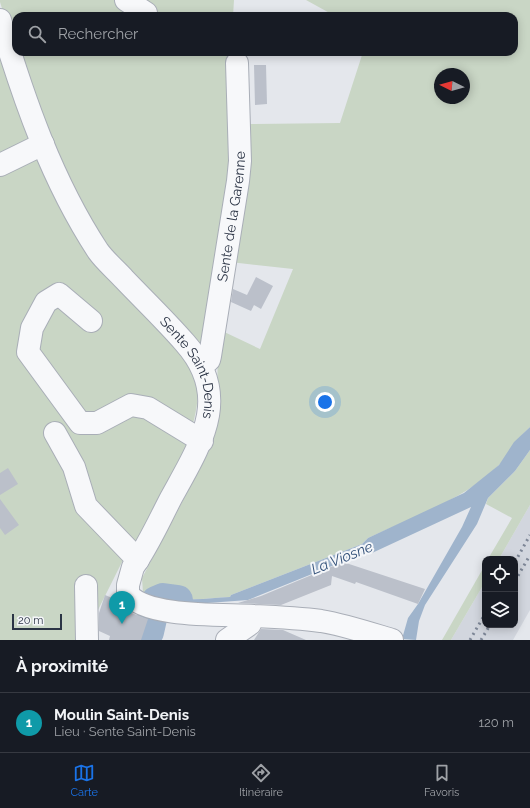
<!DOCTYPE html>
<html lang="fr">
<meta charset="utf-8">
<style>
body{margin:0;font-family:Raleway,sans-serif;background:#242831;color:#f1f3f6}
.controls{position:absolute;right:12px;bottom:12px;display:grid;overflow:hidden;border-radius:8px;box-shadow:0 2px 10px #0003}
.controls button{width:36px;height:36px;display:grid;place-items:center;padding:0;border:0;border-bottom:1px solid #363941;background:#171b24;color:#f1f3f6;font:20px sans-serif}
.compass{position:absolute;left:434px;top:68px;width:36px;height:36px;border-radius:50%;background:#171b24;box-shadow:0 2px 10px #0003;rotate:275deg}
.scale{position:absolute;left:12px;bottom:10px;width:50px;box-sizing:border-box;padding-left:4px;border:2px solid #2b3445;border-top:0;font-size:11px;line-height:14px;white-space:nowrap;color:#2b3445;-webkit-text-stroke:3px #f4f6f9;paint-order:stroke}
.you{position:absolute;left:325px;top:402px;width:14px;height:14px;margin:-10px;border:3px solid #fff;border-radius:50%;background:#1a73e8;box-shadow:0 0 0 6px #1a73e833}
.badge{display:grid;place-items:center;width:26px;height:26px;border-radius:50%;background:#1a73e8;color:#fff;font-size:13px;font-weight:700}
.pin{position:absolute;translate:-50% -33px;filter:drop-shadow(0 1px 2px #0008)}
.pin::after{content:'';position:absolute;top:21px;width:14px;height:12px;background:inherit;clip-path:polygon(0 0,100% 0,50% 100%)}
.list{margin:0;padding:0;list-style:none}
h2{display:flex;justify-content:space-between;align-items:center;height:52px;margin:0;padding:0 16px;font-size:17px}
h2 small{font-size:13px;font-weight:400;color:#9ea1a6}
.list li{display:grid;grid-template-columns:26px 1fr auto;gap:12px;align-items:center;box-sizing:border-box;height:60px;padding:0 16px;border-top:1px solid #363941}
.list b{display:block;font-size:15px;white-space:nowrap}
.list p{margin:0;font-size:13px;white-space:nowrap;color:#9ea1a6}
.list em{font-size:13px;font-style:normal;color:#9ea1a6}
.icon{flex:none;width:22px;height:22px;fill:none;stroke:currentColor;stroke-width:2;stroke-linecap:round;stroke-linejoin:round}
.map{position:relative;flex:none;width:530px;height:640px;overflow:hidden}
.search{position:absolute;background:#171b24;box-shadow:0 2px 10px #0003;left:12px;right:12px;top:12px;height:44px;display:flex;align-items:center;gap:10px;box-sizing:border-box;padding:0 14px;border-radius:12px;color:#9ea1a6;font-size:15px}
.sheet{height:112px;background:#171b24}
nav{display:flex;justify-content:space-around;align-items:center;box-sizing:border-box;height:56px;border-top:1px solid #363941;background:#171b24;font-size:11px;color:#9ea1a6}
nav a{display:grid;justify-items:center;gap:2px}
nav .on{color:#1a73e8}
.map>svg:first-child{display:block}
.built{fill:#d2d6de}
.green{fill:#c9d6c5;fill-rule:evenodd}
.water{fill:#9fb4cc}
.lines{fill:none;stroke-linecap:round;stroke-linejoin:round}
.stream{stroke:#9fb4cc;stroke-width:5}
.river{stroke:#9fb4cc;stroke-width:30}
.building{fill:#bbc0ca}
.minor-casing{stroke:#a9aeb7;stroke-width:24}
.minor{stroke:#f7f8fa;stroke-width:22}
.rail{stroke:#7d8696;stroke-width:3;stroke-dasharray:2 4;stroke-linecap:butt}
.labels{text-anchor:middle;stroke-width:4;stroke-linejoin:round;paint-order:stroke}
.street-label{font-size:14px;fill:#2b3445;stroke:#f4f6f9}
.water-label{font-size:15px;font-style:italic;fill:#34527a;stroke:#f4f6f9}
</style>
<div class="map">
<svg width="530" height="640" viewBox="0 0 530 640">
<rect width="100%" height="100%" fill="#e4e7ec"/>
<path class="built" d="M530,505V610L513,640H451L485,582V625H515V559H499Z"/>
<path class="green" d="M0,0H234L233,16H16V52H231L230,70L235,166L204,342L197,346L103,250L30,98L0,2Z
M306,0H530V427C517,438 510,453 499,465C464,500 413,517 368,538L362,544L231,595L230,597C208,598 186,603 166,594L155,599L143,593L142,578L209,451L217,416L218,329L260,349L293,269L230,262L246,124L340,123L363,52H514V16H335ZM440,74H464V98H440Z
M0,49L47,178L83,248L188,361C191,368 196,376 197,384C204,427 156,511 137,551L124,558L83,640H0Z
M530,450V505L499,559H488L512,518L486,504L488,498L515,471Z
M485,565V582L451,640H442Z"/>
<path class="water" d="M530,427V450L515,471L488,498L477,524L425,605L419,621L416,640L402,639L408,618L418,604L462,527L471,507L372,553H364L248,600L194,604L154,599L166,594C186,603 208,598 230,597L231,595L362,544L368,538L464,493L499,465L514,442Z"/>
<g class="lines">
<path class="stream" d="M152,633L156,618L154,614"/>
<path class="river" d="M149,632L156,601L163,598L178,600"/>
</g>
<path class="building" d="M254,65H266L267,104L255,105Z
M256,277L273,286L261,309L254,305L251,311L231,302L233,289L247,295Z
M8,468L18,484L0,495V473Z
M0,499L19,525L5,535L0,528Z
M343,562L425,589L418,604L356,582L355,584L332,576L331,585L281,605L238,603L261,596Z
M105,595L117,600L120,603L118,608L148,619L141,640H109L110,636L99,631V613Z
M261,629L283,630L306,640H254Z"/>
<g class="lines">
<defs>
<g id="minor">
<path d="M126,0L146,13"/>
<path id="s1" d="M0,20C24,100 52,181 98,251C105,261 116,270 124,279C144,300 166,321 185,343C233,397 200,445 171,498C159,521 148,546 133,567L128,585V594C146,618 225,614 254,616C277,617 299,618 321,621C345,625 369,633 392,640"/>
<path d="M0,165L43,144"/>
<path d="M91,321L59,294L46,302L32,328L28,352L80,423H97L131,405L148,408L202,441"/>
<path id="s2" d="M202,365L209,360L210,356L238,181L240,161L237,63"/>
<path d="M55,433L74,467L86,506L138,560"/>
<path d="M86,586L87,640"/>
<path d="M227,640L250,624"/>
</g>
</defs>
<use href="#minor" class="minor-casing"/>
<use href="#minor" class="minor"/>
<path class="rail" d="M515,562L530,535
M515,581L530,555
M470,640L485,614
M481,640L490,625"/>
</g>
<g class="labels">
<g class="street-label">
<text dy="5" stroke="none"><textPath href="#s2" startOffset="154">Sente de la Garenne</textPath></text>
<text dy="5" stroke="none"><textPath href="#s1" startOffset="403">Sente Saint-Denis</textPath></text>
</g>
<g class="water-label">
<text transform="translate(342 558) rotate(-22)" y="5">La Viosne</text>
</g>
</g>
</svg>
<div class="controls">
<button><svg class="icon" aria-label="locate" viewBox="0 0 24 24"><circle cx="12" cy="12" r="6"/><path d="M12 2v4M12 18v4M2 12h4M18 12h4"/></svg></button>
<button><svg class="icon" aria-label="layers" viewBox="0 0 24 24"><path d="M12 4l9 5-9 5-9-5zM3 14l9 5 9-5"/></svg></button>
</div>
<svg class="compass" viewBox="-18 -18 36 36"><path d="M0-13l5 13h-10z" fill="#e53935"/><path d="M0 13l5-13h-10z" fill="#9ea1a6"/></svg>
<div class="scale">20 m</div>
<div class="you"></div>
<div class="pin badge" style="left:122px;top:624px;background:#0f9aa8">1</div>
<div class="search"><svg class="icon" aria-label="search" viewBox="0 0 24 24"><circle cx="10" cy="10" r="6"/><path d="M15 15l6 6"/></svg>Rechercher</div>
</div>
<section class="sheet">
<h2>À proximité<small></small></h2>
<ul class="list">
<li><span class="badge" style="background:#0f9aa8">1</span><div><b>Moulin Saint-Denis</b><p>Lieu · Sente Saint-Denis</p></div><em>120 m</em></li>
</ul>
</section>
<nav>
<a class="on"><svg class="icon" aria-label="map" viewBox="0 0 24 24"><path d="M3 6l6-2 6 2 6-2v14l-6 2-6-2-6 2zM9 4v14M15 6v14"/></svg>Carte</a>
<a><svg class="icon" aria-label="directions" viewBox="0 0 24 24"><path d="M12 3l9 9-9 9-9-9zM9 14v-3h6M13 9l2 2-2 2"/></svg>Itinéraire</a>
<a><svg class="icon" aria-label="saved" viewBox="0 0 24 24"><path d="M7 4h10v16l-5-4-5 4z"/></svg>Favoris</a>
</nav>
